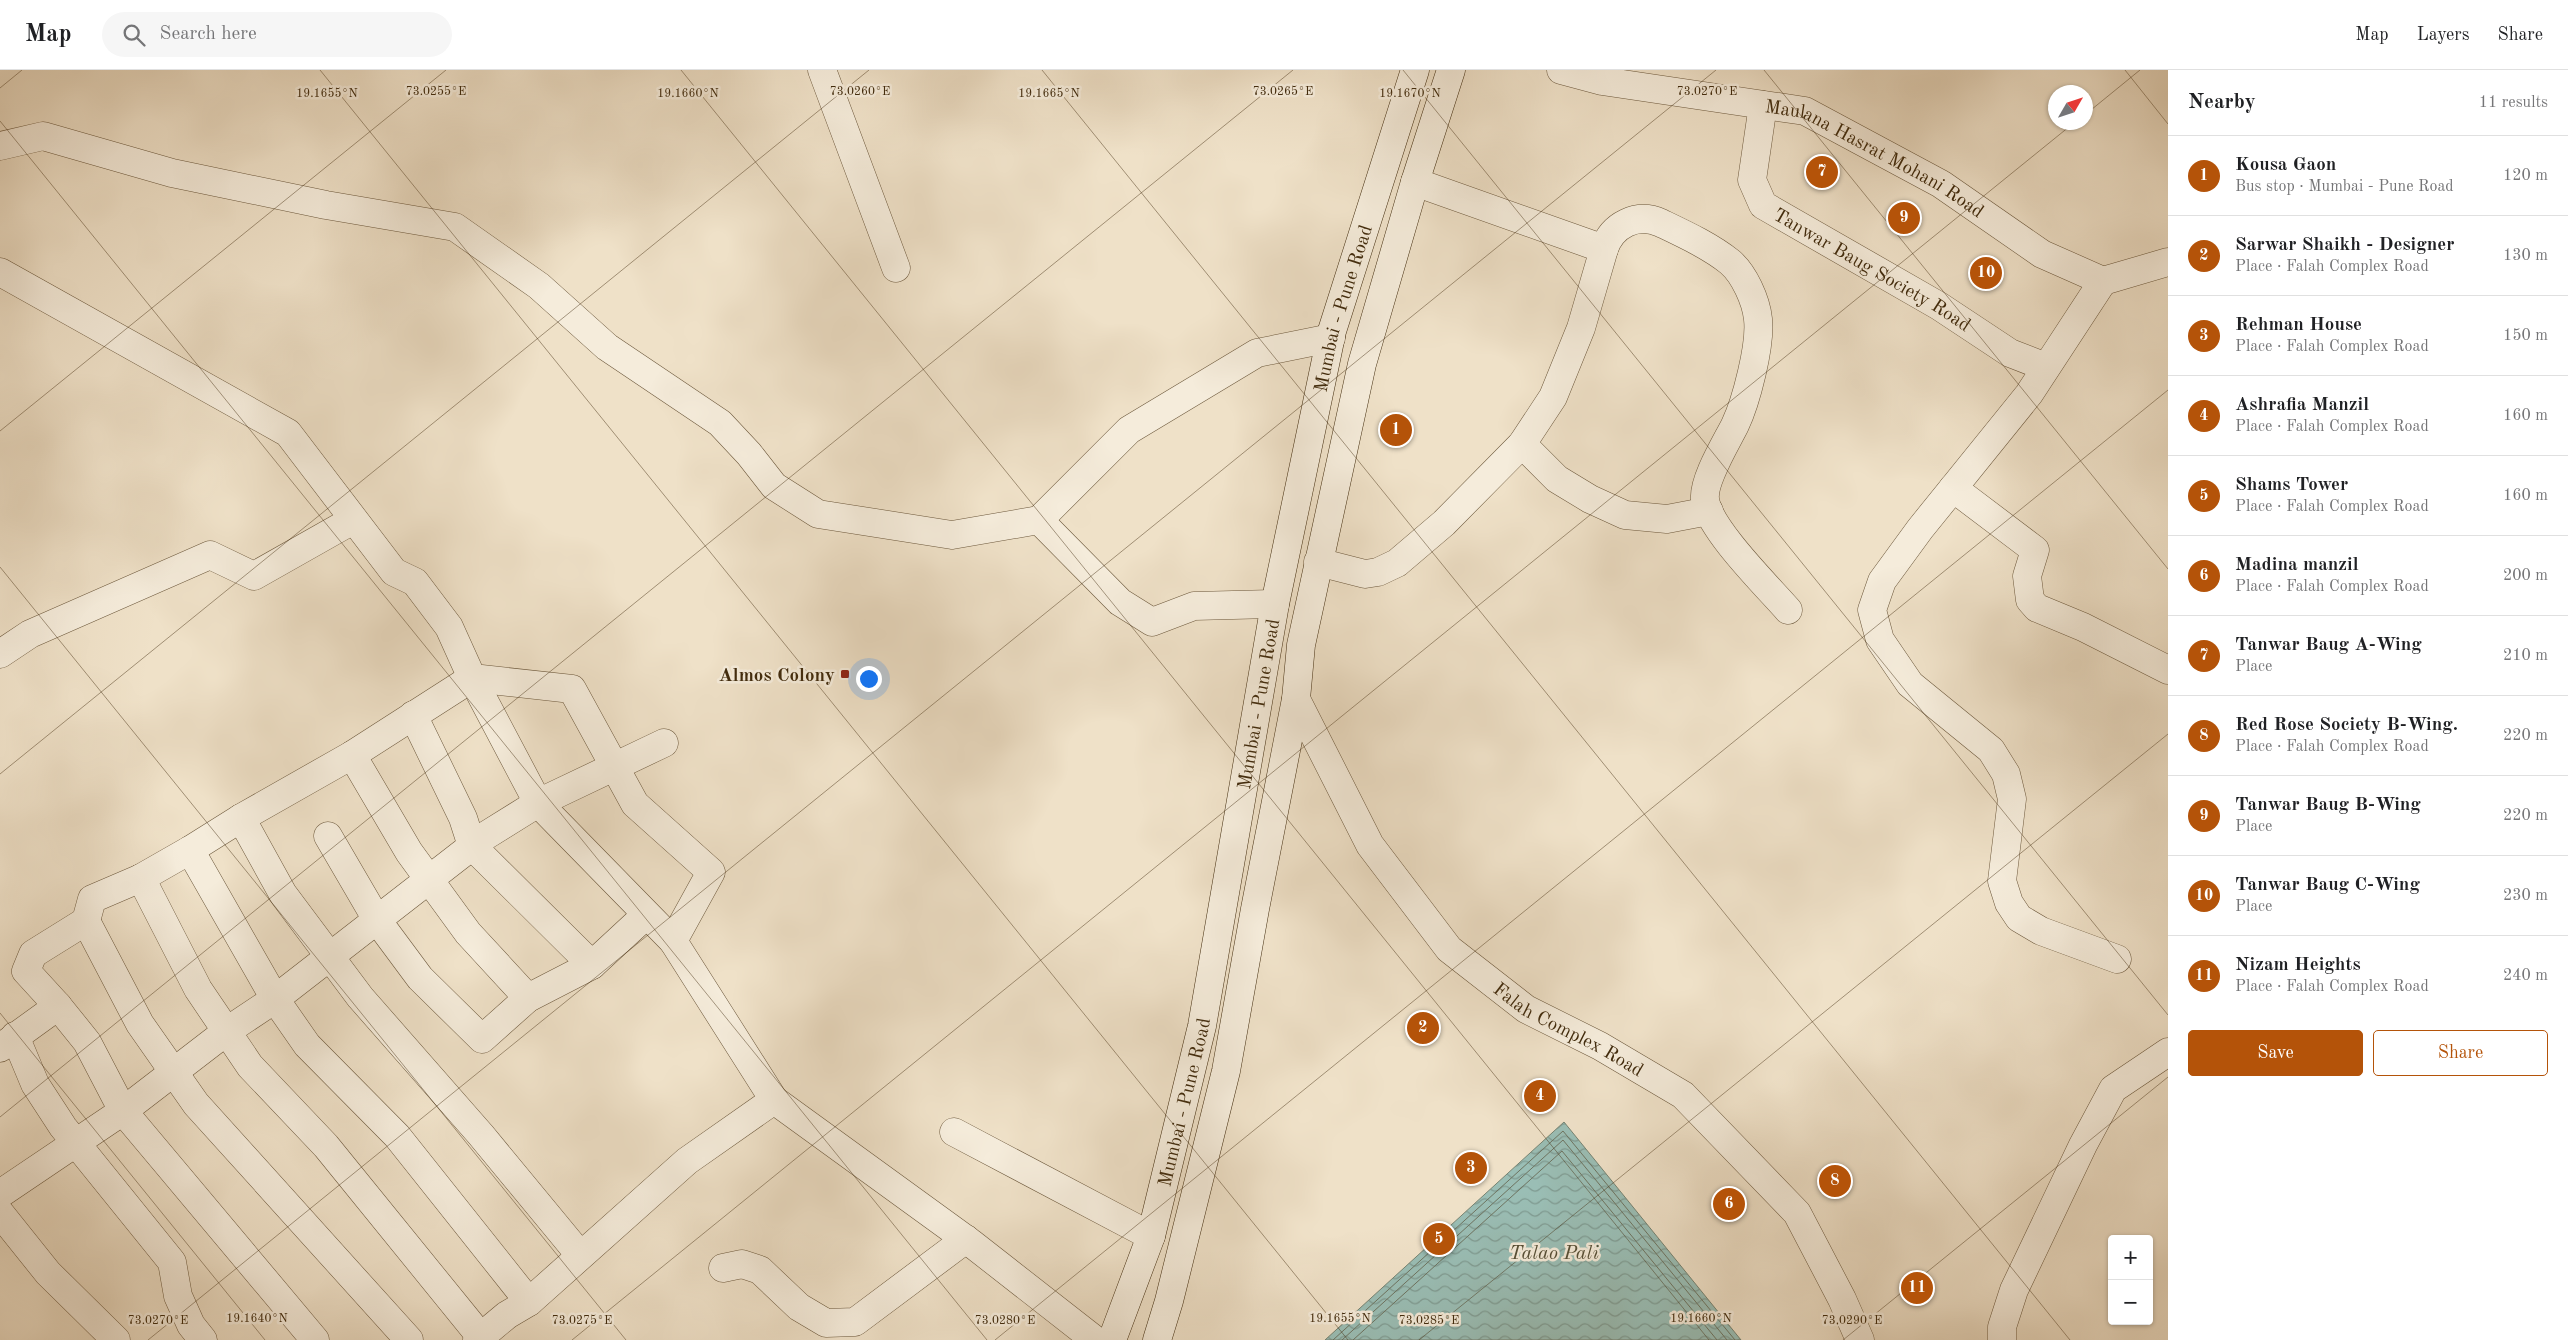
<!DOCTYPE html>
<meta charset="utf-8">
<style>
body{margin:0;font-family:"Old Standard TT",serif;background:#f6f6f6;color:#202124}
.controls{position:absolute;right:15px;bottom:15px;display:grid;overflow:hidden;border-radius:5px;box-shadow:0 1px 4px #0004}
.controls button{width:45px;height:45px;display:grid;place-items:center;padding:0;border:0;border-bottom:1px solid #e0e0e0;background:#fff;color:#202124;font:25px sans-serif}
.compass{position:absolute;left:2048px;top:15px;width:45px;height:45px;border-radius:50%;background:#fff;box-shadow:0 1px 4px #0004;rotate:51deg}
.you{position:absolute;left:868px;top:608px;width:18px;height:18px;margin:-12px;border:4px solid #fff;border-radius:50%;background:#1a73e8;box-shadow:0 0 0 8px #1a73e833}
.badge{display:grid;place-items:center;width:32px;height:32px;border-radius:50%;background:#b45309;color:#fff;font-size:16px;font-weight:700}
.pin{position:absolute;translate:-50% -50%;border:2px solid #fff;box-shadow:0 1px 5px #0006}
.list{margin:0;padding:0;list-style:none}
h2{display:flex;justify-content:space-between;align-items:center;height:65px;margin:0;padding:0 20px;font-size:21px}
h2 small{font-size:16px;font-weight:400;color:#757577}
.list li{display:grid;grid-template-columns:32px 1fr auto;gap:15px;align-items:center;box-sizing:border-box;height:80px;padding:0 20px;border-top:1px solid #e0e0e0}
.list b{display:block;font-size:19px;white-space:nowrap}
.list p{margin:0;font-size:16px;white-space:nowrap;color:#757577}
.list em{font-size:16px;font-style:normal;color:#757577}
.actions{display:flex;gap:10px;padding:15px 20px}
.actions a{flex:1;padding:11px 0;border:1px solid #b45309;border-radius:5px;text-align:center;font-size:18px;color:#b45309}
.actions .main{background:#b45309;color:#fff}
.icon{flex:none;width:28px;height:28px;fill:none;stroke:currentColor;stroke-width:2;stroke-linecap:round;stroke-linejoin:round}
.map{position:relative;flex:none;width:2168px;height:1270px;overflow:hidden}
header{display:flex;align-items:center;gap:30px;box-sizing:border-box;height:70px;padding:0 25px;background:#fff;border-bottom:1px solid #e0e0e0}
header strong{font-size:24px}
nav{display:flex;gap:28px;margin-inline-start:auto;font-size:18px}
.search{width:350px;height:45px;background:#f6f6f6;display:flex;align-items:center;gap:12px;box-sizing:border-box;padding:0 18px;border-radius:28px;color:#757577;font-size:19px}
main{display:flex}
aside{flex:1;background:#fff}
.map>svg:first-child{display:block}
.water{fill:url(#water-waves);stroke:#768372}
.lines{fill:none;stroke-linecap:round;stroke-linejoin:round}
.shore{stroke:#6e7461;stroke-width:1}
.street-casing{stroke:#6c583c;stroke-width:29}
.secondary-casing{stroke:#412b0d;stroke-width:29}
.street{stroke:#f5ecdb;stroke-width:28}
.secondary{stroke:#f5ecdb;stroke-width:28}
.ticks{fill:none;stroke:#412b0d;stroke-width:1;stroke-opacity:0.45}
.poi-dot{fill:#8f2418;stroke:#f5ecdb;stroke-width:2}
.labels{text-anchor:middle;stroke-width:5;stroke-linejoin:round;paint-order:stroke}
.street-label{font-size:19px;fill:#412b0d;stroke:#f5ecdb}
.poi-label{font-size:19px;font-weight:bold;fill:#412b0d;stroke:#f5ecdb;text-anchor:end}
.water-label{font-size:20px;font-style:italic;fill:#575037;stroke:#f5ecdb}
.ticks-label{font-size:12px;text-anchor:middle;fill:#412b0d;stroke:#f5ecdb;stroke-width:5;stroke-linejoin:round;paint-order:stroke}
</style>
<header>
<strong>Map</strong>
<div class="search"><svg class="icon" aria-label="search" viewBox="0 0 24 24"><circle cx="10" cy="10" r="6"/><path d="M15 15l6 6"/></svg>Search here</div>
<nav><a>Map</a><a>Layers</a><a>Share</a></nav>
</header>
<main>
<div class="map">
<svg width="2168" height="1270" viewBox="0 0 2168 1270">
<defs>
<pattern id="water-waves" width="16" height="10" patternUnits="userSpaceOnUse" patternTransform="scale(1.25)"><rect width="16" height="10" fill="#9abeb5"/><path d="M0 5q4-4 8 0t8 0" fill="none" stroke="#7f9b92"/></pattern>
</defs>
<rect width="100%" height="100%" fill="#efe1c8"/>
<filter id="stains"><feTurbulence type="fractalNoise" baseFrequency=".004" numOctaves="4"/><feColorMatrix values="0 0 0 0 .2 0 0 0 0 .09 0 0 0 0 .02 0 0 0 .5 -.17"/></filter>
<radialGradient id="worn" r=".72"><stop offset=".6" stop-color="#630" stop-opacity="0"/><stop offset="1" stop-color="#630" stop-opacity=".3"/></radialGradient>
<path class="water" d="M1564,1052L1741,1270H1325Z"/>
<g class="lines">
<path class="shore" d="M1333,1270L1563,1061L1735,1270
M1342,1270L1563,1070L1727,1270
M1353,1270L1562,1081L1717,1270"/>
<defs>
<g id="street">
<path d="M822,0L896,198"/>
<path id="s1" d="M1561,0L1602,11L1805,41L1941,114L2042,184L2103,211L2168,192"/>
<path id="s2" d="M1763,35L1752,110L1763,135L1939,236L2010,283L2046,297"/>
<path d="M0,76L43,66L172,103L326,135L455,157L539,216L607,277L720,353L749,384L774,416L818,444L952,465L1039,450L1120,532L1152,552L1194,536L1275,534"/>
<path d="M1604,179C1612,155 1637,142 1661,153C1684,164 1710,176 1730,192C1744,204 1756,230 1758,249C1761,275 1746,332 1735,355C1726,373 1703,410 1705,429C1708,458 1768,517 1788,540"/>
<path d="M0,202L288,363L394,502L415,512L449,557L472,608L572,619L635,734L711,802L673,871L774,1030"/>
<path d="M2103,211L2029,324L1920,459L1882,511L1872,540L1880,570L1910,614L1991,680L2006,704L2012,729L2002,811L2009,833L2019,848L2041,861L2117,889"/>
<path d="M1522,374L1557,409L1590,429L1625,445L1667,449L1709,441"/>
<path d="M1953,418L2035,480L2027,506L2030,530L2037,538L2083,557L2168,600"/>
<path d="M1039,450L1129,360L1257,283L1331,268"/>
<path d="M1318,492L1365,504L1378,502L1397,493L1444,453L1522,374L1553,327L1581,258L1604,179L1415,112"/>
<path d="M0,584L30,564L210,485L254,506L353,450"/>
<path id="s3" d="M1296,629L1370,775L1449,879L1526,939L1600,976L1683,1025L1797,1143L1842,1229L1860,1270"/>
<path d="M413,645L463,748L472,776L592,895"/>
<path d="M352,685L409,782L468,863L528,928"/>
<path d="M241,748L283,824L360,927L481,1065L580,1185"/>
<path d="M328,766L377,850L420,908L482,969L528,928L592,895L646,845"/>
<path d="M190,780L275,929L307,975L397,1066L529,1232"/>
<path d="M141,808L198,919L250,996L326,1076L481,1267"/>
<path d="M86,851L140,954L196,1034L409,1270"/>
<path d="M58,936L87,972L123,1041L315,1270"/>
<path d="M15,966L35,1014L63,1057L172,1192L178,1226L191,1255L203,1270"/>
<path d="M0,978L58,936L26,901L33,884L86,851L92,829L141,808L190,780L241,748L352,685L472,608L538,733L673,871"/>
<path d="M954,1062L1151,1166"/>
<path d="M0,1124L123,1041L227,961L275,929L485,766L538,733L664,673"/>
<path d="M0,1143L48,1203L116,1270"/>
<path d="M723,1198L742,1194L760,1200L799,1237L826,1253L855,1252L966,1169"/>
<path d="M477,1270L507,1245L529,1232L687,1091L774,1030L971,1173L1095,1270"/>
<path d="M2002,1270V1257L2014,1220L2083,1075L2113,1019L2168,982"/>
</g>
<g id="secondary">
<path id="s4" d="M1112,1270L1151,1166L1202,956L1275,534L1332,261L1415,0"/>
<path d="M1157,1270L1169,1231L1226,1001L1255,839L1296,629L1301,575L1362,294L1415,112L1451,0"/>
</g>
</defs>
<use href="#street" class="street-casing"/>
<use href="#secondary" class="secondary-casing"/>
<use href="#street" class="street"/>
<use href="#secondary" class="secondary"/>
</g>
<path class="ticks" d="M320,0L1348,1270M681,0L1709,1270M1042,0L2070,1270M1403,0L2168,945M1764,0L2168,499M2125,0L2168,54M0,18L22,0M2086,44L2140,0M0,51L987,1270M0,361L446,0M0,497L626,1270M0,704L869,0M0,943L265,1270M0,1047L1293,0M148,1270L1716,0M572,1270L2075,52M995,1270L2168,320M1419,1270L2168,664M1843,1270L2168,1007"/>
<rect class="poi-dot" x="840" y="599" width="10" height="10" rx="2.5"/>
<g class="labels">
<g class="street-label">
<text dy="7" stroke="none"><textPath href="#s1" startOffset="330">Maulana Hasrat Mohani Road</textPath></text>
<text dy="7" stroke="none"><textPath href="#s2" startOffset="230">Tanwar Baug Society Road</textPath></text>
<text dy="7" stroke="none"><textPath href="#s4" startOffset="1059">Mumbai - Pune Road</textPath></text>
<text dy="7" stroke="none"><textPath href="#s4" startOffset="654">Mumbai - Pune Road</textPath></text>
<text dy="7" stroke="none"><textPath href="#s3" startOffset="439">Falah Complex Road</textPath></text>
<text dy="7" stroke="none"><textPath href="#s4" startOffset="249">Mumbai - Pune Road</textPath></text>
</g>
<g class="poi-label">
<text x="835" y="611">Almos Colony</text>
</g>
<g class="water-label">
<text x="1554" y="1189">Talao Pali</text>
</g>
</g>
<g class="ticks-label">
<text x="1283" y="25">73.0265°E</text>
<text x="436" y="25">73.0255°E</text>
<text x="860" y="25">73.0260°E</text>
<text x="1707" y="25">73.0270°E</text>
<text x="327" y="27">19.1655°N</text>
<text x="688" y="27">19.1660°N</text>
<text x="1049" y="27">19.1665°N</text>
<text x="1410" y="27">19.1670°N</text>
<text x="257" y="1252">19.1640°N</text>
<text x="1340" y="1252">19.1655°N</text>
<text x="1701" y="1252">19.1660°N</text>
<text x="158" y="1254">73.0270°E</text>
<text x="582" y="1254">73.0275°E</text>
<text x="1005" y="1254">73.0280°E</text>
<text x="1429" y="1254">73.0285°E</text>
<text x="1852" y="1254">73.0290°E</text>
</g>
<rect width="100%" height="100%" filter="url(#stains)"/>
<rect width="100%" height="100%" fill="url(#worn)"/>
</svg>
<div class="controls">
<button>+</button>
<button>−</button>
</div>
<svg class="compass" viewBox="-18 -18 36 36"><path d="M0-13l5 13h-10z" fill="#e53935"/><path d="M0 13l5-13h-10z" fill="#757577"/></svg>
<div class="you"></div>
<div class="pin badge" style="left:1396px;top:360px">1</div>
<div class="pin badge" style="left:1423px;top:958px">2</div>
<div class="pin badge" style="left:1471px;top:1098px">3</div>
<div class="pin badge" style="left:1540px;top:1026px">4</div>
<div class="pin badge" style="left:1439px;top:1169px">5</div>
<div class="pin badge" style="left:1729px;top:1134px">6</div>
<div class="pin badge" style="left:1822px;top:102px">7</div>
<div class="pin badge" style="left:1835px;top:1111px">8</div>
<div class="pin badge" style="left:1904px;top:148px">9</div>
<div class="pin badge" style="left:1986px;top:203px">10</div>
<div class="pin badge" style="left:1917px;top:1218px">11</div>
</div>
<aside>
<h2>Nearby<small>11 results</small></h2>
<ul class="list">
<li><span class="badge">1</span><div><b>Kousa Gaon</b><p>Bus stop · Mumbai - Pune Road</p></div><em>120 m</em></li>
<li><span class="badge">2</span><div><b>Sarwar Shaikh - Designer</b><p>Place · Falah Complex Road</p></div><em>130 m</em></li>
<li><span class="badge">3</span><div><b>Rehman House</b><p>Place · Falah Complex Road</p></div><em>150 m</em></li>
<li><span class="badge">4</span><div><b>Ashrafia Manzil</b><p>Place · Falah Complex Road</p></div><em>160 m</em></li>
<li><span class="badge">5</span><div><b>Shams Tower</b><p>Place · Falah Complex Road</p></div><em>160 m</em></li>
<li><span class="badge">6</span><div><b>Madina manzil</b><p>Place · Falah Complex Road</p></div><em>200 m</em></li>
<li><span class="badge">7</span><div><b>Tanwar Baug A-Wing</b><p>Place</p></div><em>210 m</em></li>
<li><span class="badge">8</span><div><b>Red Rose Society B-Wing.</b><p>Place · Falah Complex Road</p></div><em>220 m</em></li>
<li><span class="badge">9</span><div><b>Tanwar Baug B-Wing</b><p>Place</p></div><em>220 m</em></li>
<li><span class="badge">10</span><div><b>Tanwar Baug C-Wing</b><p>Place</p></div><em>230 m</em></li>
<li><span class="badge">11</span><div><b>Nizam Heights</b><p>Place · Falah Complex Road</p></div><em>240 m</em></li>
</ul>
<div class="actions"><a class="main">Save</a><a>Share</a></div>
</aside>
</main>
